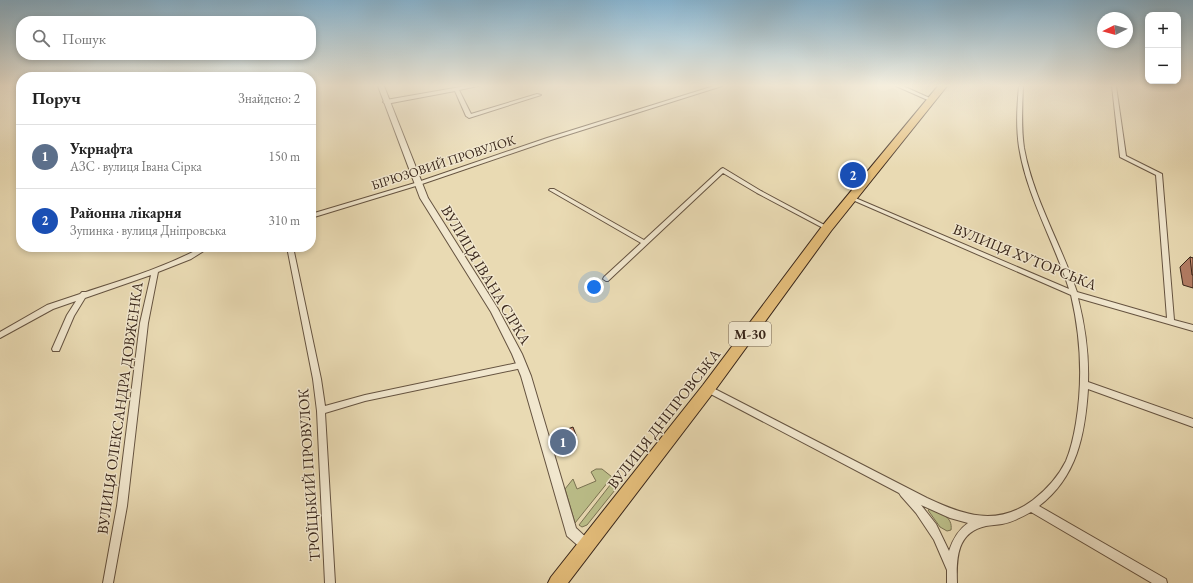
<!DOCTYPE html>
<html lang="uk">
<meta charset="utf-8">
<style>
body{margin:0;font-family:"EB Garamond",serif;background:#f6f6f6;color:#222}
.controls{position:absolute;right:12px;top:12px;display:grid;overflow:hidden;border-radius:8px;box-shadow:0 2px 6px #0003}
.controls button{width:36px;height:36px;display:grid;place-items:center;padding:0;border:0;border-bottom:1px solid #e0e0e0;background:#fff;color:#222;font:20px sans-serif}
.compass{position:absolute;left:1097px;top:12px;width:36px;height:36px;border-radius:50%;background:#fff;box-shadow:0 2px 6px #0003;rotate:264deg}
.you{position:absolute;left:594px;top:287px;width:14px;height:14px;margin:-10px;border:3px solid #fff;border-radius:50%;background:#1a73e8;box-shadow:0 0 0 6px #1a73e833}
.badge{display:grid;place-items:center;width:26px;height:26px;border-radius:50%;background:#b45309;color:#fff;font-size:13px;font-weight:700}
.pin{position:absolute;translate:-50% -50%;border:2px solid #fff;box-shadow:0 1px 4px #0006}
.list{margin:0;padding:0;list-style:none}
h2{display:flex;justify-content:space-between;align-items:center;height:52px;margin:0;padding:0 16px;font-size:17px}
h2 small{font-size:13px;font-weight:400;color:#767676}
.list li{display:grid;grid-template-columns:26px 1fr auto;gap:12px;align-items:center;box-sizing:border-box;height:64px;padding:0 16px;border-top:1px solid #e0e0e0}
.list b{display:block;font-size:15px;white-space:nowrap}
.list p{margin:0;font-size:13px;white-space:nowrap;color:#767676}
.list em{font-size:13px;font-style:normal;color:#767676}
.icon{flex:none;width:22px;height:22px;fill:none;stroke:currentColor;stroke-width:2;stroke-linecap:round;stroke-linejoin:round}
.map{position:relative;flex:none;width:1193px;height:583px;overflow:hidden}
.search{position:absolute;background:#fff;box-shadow:0 2px 6px #0003;left:16px;top:16px;width:300px;height:44px;display:flex;align-items:center;gap:10px;box-sizing:border-box;padding:0 14px;border-radius:16px;color:#767676;font-size:15px}
.panel{position:absolute;background:#fff;box-shadow:0 2px 6px #0003;left:16px;top:72px;width:300px;height:180px;border-radius:16px}
.map>svg:first-child{display:block}
.green{fill:#bbbe89;stroke:#7a7252}
.lines{fill:none;stroke-linecap:round;stroke-linejoin:round}
.minor-casing{stroke:#655340;stroke-width:2}
.tertiary-casing{stroke:#655340;stroke-width:2}
.trunk-casing{stroke:#39261a;stroke-width:2}
.minor{fill:#f1e7ce;fill-rule:evenodd}
.tertiary{fill:#f1e7ce;fill-rule:evenodd}
.trunk{fill:#e4bd7a;fill-rule:evenodd}
.wall{fill:#b37d65;stroke:#39261a}
.shaded-wall{fill:#926653;stroke:#39261a}
.building{fill:#d09176;stroke:#39261a}
.labels{text-anchor:middle;stroke-width:3;stroke-linejoin:round;paint-order:stroke}
.far-street-label{font-size:13px;fill:#39261a;stroke:#f1e7ce}
.shield{fill:#f1e7ce;stroke:#706050;stroke-width:1}
.shield-label{font-size:14px;font-weight:bold;fill:#39261a}
.street-label{font-size:15px;fill:#39261a;stroke:#f1e7ce}
</style>
<div class="map">
<svg width="1193" height="583" viewBox="0 0 1193 583">
<rect width="100%" height="100%" fill="#e9dab3"/>
<filter id="stains"><feTurbulence type="fractalNoise" baseFrequency=".005" numOctaves="4"/><feColorMatrix values="0 0 0 0 .2 0 0 0 0 .09 0 0 0 0 .02 0 0 0 .5 -.17"/></filter>
<radialGradient id="worn" r=".72"><stop offset=".6" stop-color="#630" stop-opacity="0"/><stop offset="1" stop-color="#630" stop-opacity=".3"/></radialGradient>
<path class="green" d="M596,469H602L612,477L575,523L565,489L573,479L577,489L596,481L591,472Z
M614,480L616,486L615,490L587,525L582,527L579,525Z
M931,509C941,513 953,517 951,530L947,531L940,527L930,513L928,510Z"/>
<g class="lines">
<defs>
<path id="minor" d="M466,86H478L459,90L471,114L537,94L541,95L469,118L466,116L455,91L386,104L383,102L386,100Z
M714,86H722L551,140L419,185L311,218V214L415,183L547,138Z
M896,86H903L934,100L930,101Z
M1019,86H1023C1022,107 1021,127 1024,148C1033,198 1061,244 1077,292L1167,318L1156,175L1120,157L1112,86H1116L1126,156L1162,174L1174,320L1193,325V331L1078,298C1085,326 1089,353 1088,382L1193,419V427L1088,389C1085,435 1077,477 1039,506L1166,579L1167,583H1152L1031,512C1022,517 1012,522 1002,524C997,525 991,525 986,526C957,532 956,558 957,583H947V570L934,540L916,513L901,496L899,493L705,391L704,389L705,387L708,386L711,387L927,498C963,515 997,527 1033,500C1046,490 1058,477 1066,461C1071,449 1074,435 1076,423C1083,380 1081,338 1071,295L848,198L851,196L853,197L1069,289C1054,241 1027,197 1019,147C1016,127 1017,107 1019,86ZM921,505L950,518L968,523C958,530 953,539 949,551L936,524Z
M723,168L761,191L830,228L829,229H825L757,193L723,173L608,281H606L603,279L604,277L641,243L549,190L550,189H554L644,240L721,169Z
M202,247H210L191,259L158,272L148,323L127,506L113,583H103L117,506L140,323L151,275L85,298L74,316L59,351H53L52,349L67,315L76,301L53,309L0,338V332L47,305L80,294L82,292H86C125,279 166,267 202,247Z
M287,247H293L321,379L325,406L365,395L522,362L525,363L526,365L525,367L522,368L365,401L325,413L335,583H325L317,411L313,379Z"/>
<path id="tertiary" d="M378,86H384L428,198L498,309L522,354L531,376L576,528L590,541L592,545L590,549L586,551L582,549L567,536L521,376L512,354L491,312L420,198Z"/>
<path id="trunk" d="M938,86H947L831,231L713,393L568,583H548L551,577L703,385L823,225Z"/>
</defs>
<use href="#minor" class="minor-casing"/>
<use href="#tertiary" class="tertiary-casing"/>
<use href="#trunk" class="trunk-casing"/>
<use href="#minor" class="minor"/>
<use href="#tertiary" class="tertiary"/>
<use href="#trunk" class="trunk"/>
</g>
<path class="wall" d="M1190,257L1193,258V288L1183,285L1180,267Z
M557,433L577,440L561,446L557,438Z"/>
<path class="shaded-wall" d="M576,435L577,440L561,446V441Z"/>
<path class="building" d="M1190,257L1193,258V275H1192Z
M573,427L576,435L561,441L557,433Z"/>
<linearGradient id="sky" x2="0" y2="1"><stop stop-color="#88b6d3"/><stop offset="0.51" stop-color="#f5eedd"/><stop offset="1" stop-color="#f5eedd" stop-opacity="0"/></linearGradient>
<rect width="1193" height="168" fill="url(#sky)"/>
<g class="labels">
<g class="far-street-label">
<text transform="translate(443 162) rotate(-18)" y="5">БІРЮЗОВИЙ ПРОВУЛОК</text>
</g>
<rect class="shield" x="729" y="322" width="42" height="24" rx="3"/>
<g class="shield-label">
<text x="750" y="339">М-30</text>
</g>
<g class="street-label">
<text transform="translate(1025 257) rotate(22)" y="5">ВУЛИЦЯ ХУТОРСЬКА</text>
<text transform="translate(486 275) rotate(59)" y="5">ВУЛИЦЯ ІВАНА СІРКА</text>
<text transform="translate(120 408) rotate(-82)" y="5">ВУЛИЦЯ ОЛЕКСАНДРА ДОВЖЕНКА</text>
<text transform="translate(664 419) rotate(-52)" y="5">ВУЛИЦЯ ДНІПРОВСЬКА</text>
<text transform="translate(309 475) rotate(-94)" y="5">ТРОЇЦЬКИЙ ПРОВУЛОК</text>
</g>
</g>
<rect width="100%" height="100%" filter="url(#stains)"/>
<rect width="100%" height="100%" fill="url(#worn)"/>
</svg>
<div class="controls">
<button>+</button>
<button>−</button>
</div>
<svg class="compass" viewBox="-18 -18 36 36"><path d="M0-13l5 13h-10z" fill="#e53935"/><path d="M0 13l5-13h-10z" fill="#767676"/></svg>
<div class="you"></div>
<div class="pin badge" style="left:563px;top:442px;background:#5c6f8a">1</div>
<div class="pin badge" style="left:853px;top:175px;background:#1a4fb4">2</div>
<div class="search"><svg class="icon" aria-label="search" viewBox="0 0 24 24"><circle cx="10" cy="10" r="6"/><path d="M15 15l6 6"/></svg>Пошук</div>
<section class="panel">
<h2>Поруч<small>Знайдено: 2</small></h2>
<ul class="list">
<li><span class="badge" style="background:#5c6f8a">1</span><div><b>Укрнафта</b><p>АЗС · вулиця Івана Сірка</p></div><em>150 m</em></li>
<li><span class="badge" style="background:#1a4fb4">2</span><div><b>Районна лікарня</b><p>Зупинка · вулиця Дніпровська</p></div><em>310 m</em></li>
</ul>
</section>
</div>
